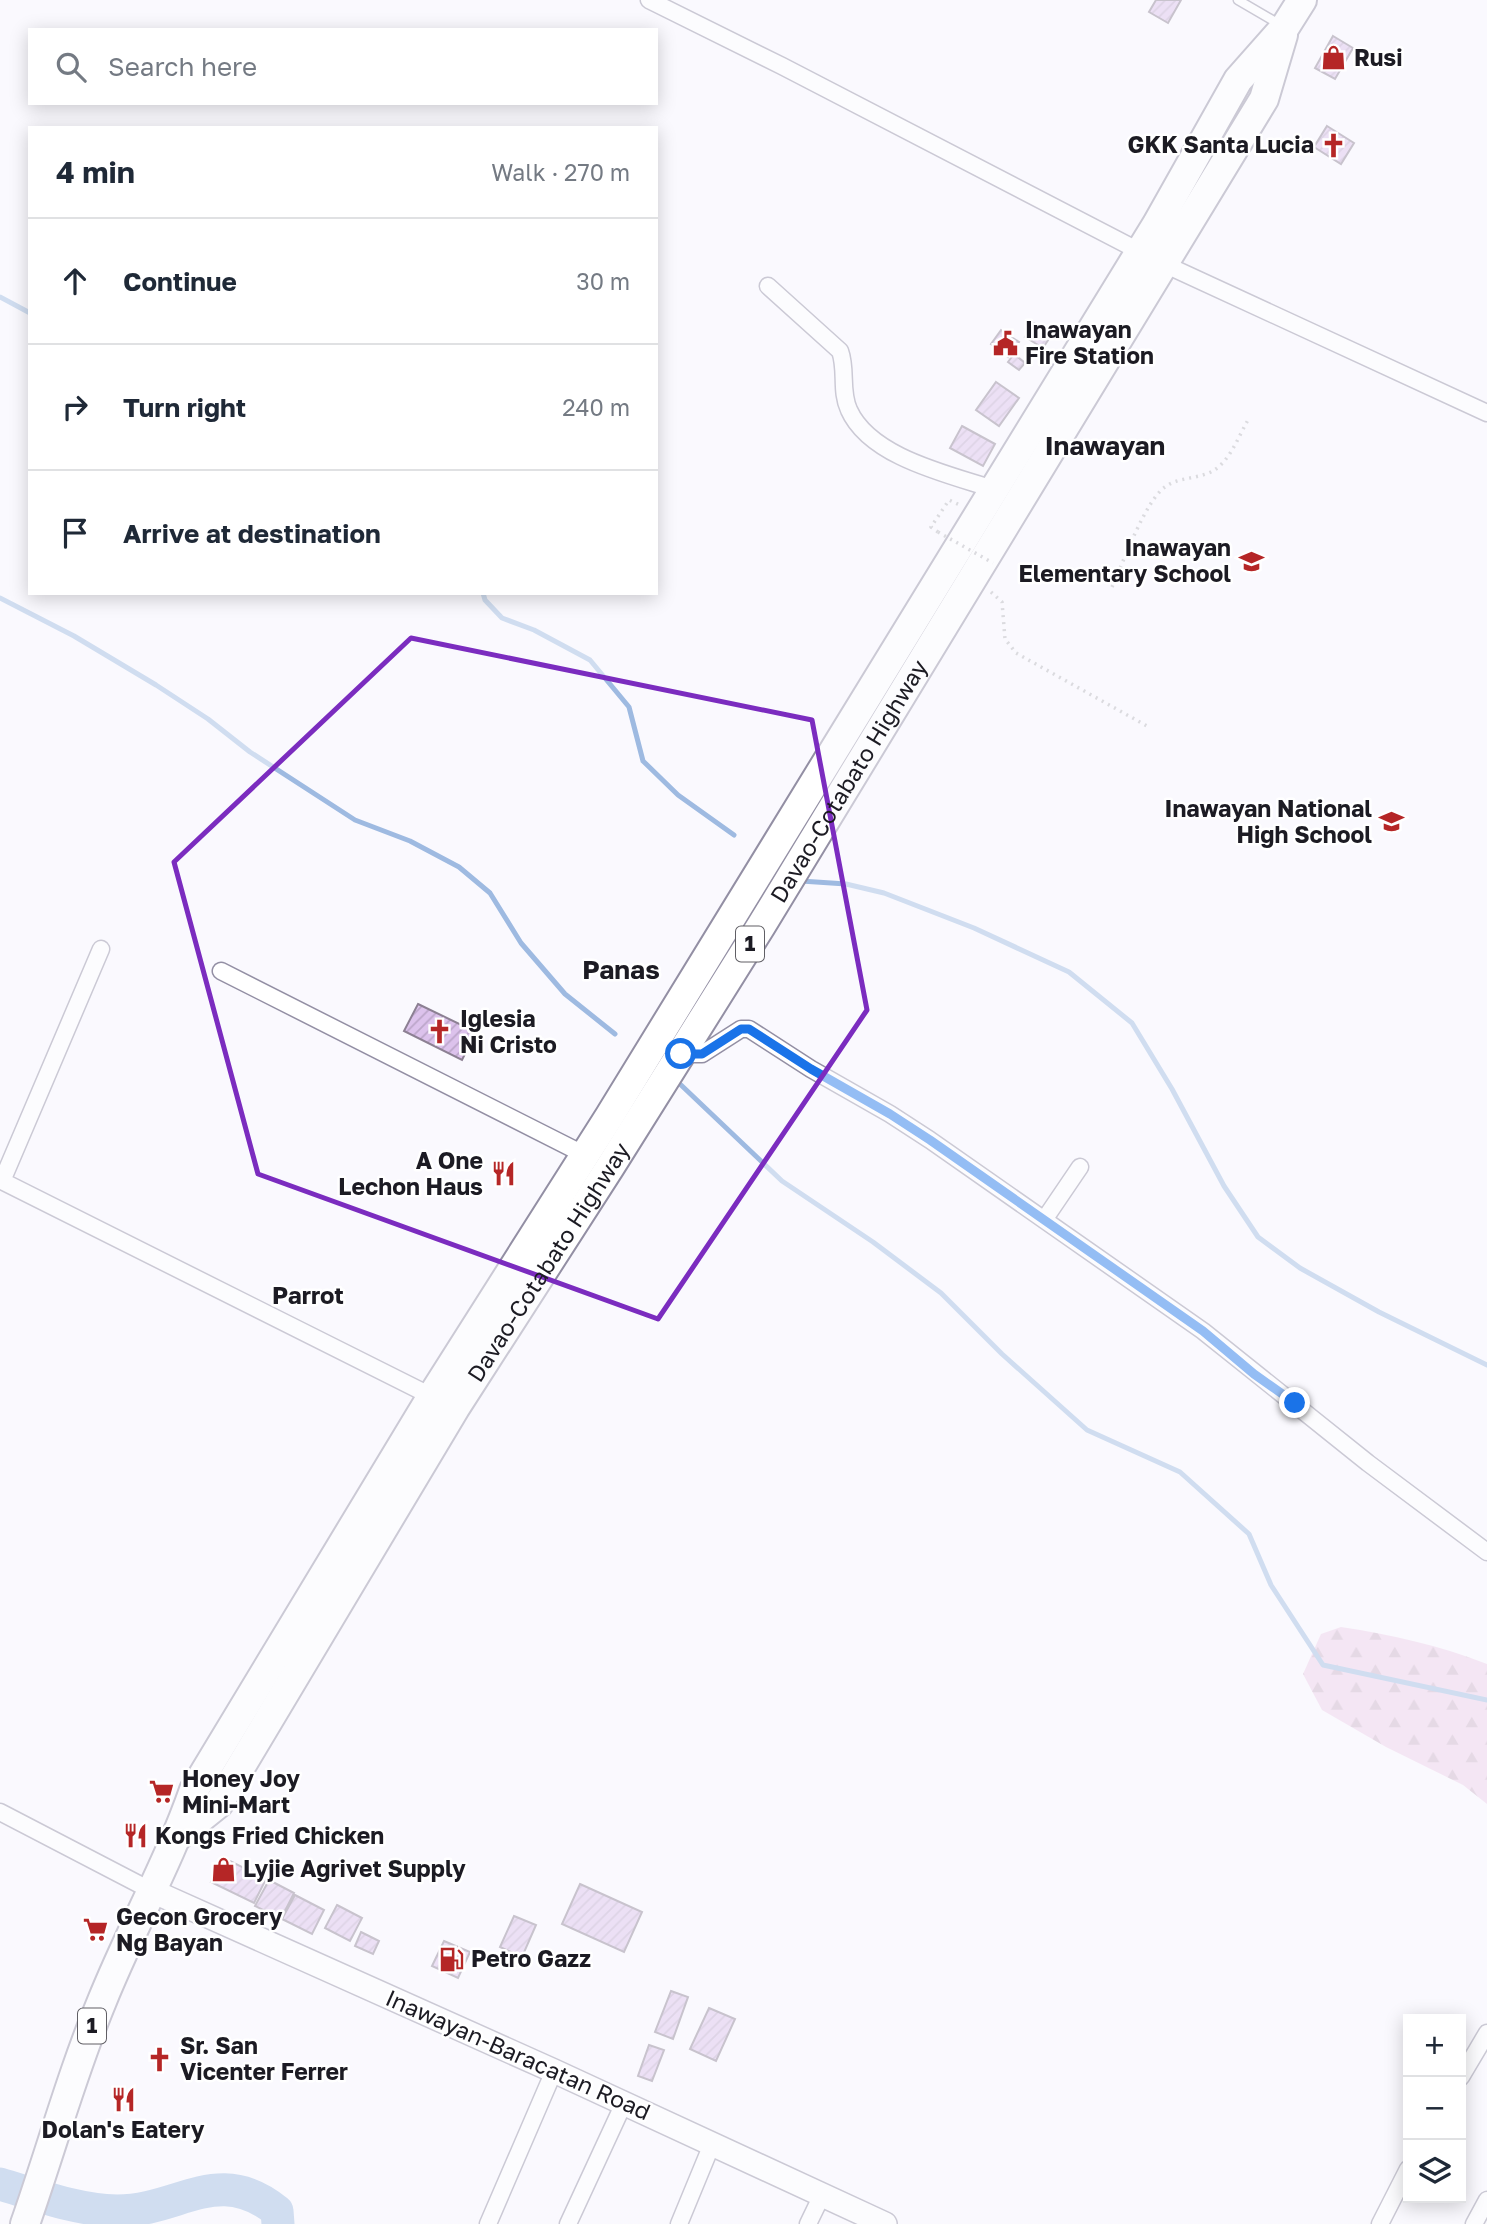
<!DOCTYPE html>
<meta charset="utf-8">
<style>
body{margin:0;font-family:"Golos Text",sans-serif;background:#f2f2f3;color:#1f2937}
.controls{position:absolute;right:21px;bottom:21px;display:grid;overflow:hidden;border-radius:0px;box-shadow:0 4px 18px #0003}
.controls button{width:63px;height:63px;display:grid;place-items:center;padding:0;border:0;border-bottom:2px solid #e0e1e3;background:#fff;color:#1f2937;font:35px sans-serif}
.stop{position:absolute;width:21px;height:21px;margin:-16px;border:5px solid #1a73e8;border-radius:50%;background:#fff}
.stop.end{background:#1a73e8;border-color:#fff;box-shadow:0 2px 7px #0008}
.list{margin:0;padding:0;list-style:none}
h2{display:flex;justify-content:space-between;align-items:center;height:91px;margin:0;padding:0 28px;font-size:30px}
h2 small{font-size:23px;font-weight:400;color:#747a83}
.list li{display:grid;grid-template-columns:46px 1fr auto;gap:21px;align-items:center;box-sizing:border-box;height:126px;padding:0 28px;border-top:2px solid #e0e1e3}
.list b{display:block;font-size:26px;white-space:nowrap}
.list em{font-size:23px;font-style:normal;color:#747a83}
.icon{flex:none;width:38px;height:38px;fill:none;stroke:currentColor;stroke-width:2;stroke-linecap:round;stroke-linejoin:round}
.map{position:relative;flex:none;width:1487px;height:2224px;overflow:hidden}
.search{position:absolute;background:#fff;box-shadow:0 4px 18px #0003;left:28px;top:28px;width:630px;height:77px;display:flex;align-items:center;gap:18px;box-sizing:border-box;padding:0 24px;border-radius:0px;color:#747a83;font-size:26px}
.panel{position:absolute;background:#fff;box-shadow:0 4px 18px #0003;left:28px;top:126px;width:630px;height:469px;border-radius:0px}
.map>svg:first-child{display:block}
.forest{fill:url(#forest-firs)}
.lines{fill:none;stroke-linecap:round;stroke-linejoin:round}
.stream{stroke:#9ebae1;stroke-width:5}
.river{stroke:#9ebae1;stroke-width:33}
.building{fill:url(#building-hatch);stroke:#8c8093;stroke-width:2}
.service-casing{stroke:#938fa4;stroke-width:11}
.minor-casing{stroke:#938fa4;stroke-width:19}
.secondary-casing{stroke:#938fa4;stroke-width:26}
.trunk-casing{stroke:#938fa4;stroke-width:32}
.path{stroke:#b6b5bb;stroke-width:3.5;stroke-dasharray:2 5;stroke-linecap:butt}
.service{stroke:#fff;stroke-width:8}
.minor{stroke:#fff;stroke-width:16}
.secondary{stroke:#fff;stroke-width:23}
.trunk{stroke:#fff;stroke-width:28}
.path-bridge{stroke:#b6b5bb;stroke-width:3.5;stroke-dasharray:2 5;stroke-linecap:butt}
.route{stroke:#1a73e8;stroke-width:9}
.marked{fill:none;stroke:#7b2cbf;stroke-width:5;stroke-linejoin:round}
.labels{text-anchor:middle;stroke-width:5;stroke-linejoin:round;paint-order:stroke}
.shield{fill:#fff;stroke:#605f65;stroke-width:2}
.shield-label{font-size:21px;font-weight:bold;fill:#1c1b23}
.poi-label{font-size:23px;font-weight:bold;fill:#1c1b23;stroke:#fff;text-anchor:start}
.street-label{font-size:23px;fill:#1c1b23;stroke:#fff}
.neighbourhood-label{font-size:24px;font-weight:bold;fill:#1c1b23;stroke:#fff}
.quarter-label{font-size:26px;font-weight:bold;fill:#1c1b23;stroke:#fff}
</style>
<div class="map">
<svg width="1487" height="2224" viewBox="0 0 1487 2224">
<defs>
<pattern id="forest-firs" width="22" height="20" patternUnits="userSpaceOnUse" patternTransform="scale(1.75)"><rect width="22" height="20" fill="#eecfe9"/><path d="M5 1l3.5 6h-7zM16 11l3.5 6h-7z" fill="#ccb1c8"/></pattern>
<pattern id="building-hatch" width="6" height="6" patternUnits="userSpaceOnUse" patternTransform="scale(1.75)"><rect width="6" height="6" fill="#dcc2ec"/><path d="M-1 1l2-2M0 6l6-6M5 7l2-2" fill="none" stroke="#bca6ca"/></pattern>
</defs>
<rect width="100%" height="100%" fill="#faf9fe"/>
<path class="forest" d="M1341,1627C1393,1635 1438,1645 1487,1664V1804L1463,1785L1386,1747L1322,1710L1303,1674L1321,1634Z"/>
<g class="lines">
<path class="stream" d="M0,297L30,313
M483,593L485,600L502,618L534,630L590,660L629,707L643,761L678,795L734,835
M0,598L74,636L156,685L208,719L250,752L355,820L410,841L459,867L490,893L521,943L565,994L615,1034
M801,881L846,884L884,893L974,928L1069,972L1132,1023L1172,1089L1224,1186L1258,1237L1300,1268L1379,1312L1487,1365
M681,1085L782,1181L873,1242L941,1293L1002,1354L1087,1430L1180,1472L1249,1534L1271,1585L1323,1665L1487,1700"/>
<path class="river" d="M0,2184C37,2195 77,2210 117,2211C180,2211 218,2163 277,2211L278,2224"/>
</g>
<path class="building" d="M1156,0H1181L1168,23L1149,12Z
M1333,36L1353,48L1335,79L1315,68Z
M1327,126L1354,143L1341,164L1314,147Z
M1034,323L1052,334L1043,348L1025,337Z
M1001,330L1019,342L1008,357L991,344Z
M1014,354L1025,363L1019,370L1008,362Z
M996,382L1019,398L999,426L976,410Z
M962,426L995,444L983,466L950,448Z
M418,1004L476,1032L462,1060L404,1031Z
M224,1858L266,1879L254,1903L211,1882Z
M269,1880L294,1893L281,1919L255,1906Z
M580,1884L642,1912L624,1952L562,1924Z
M295,1895L324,1910L312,1934L282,1919Z
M337,1905L362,1918L350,1941L325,1928Z
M514,1916L536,1925L522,1957L500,1947Z
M361,1932L379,1941L373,1954L355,1946Z
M444,1941L470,1952L458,1978L432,1966Z
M671,1991L688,1997L673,2039L655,2032Z
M709,2008L735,2019L716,2061L690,2049Z
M649,2045L664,2050L652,2081L638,2076Z"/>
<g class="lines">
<defs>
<path id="service" d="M1238,0L1279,24"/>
<path id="minor" d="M649,0L782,66L1164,264L1487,413
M768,286L840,351C847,370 840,391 849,410C870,457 947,474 993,489
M221,971L589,1157
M681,1054H702L741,1029H749L811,1069L890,1114L930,1140L1203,1331L1368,1463L1487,1552
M0,1180L437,1399
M2,1181L101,949
M1044,1220L1080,1167
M0,1812L150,1890
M1461,2077L1487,2033
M488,2224L554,2071
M568,2224L624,2103
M679,2224L712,2144
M808,2224L822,2195
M1380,2224L1408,2169
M1474,2224L1487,2200"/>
<path id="secondary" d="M150,1890L554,2071L885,2224"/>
<g id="trunk">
<path id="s1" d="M178,1836L219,1803L455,1408L610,1167L761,926L1264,99L1283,35"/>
<path d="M25,2224C51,2150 72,2073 102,2001C131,1929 169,1862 194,1790L432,1396L609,1117L1157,224L1238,80L1285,27L1302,0"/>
</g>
</defs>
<use href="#service" class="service-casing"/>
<use href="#minor" class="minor-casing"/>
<use href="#secondary" class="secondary-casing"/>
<use href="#trunk" class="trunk-casing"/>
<path class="path" d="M938,532L931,527L949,500L960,505
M1112,587C1123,563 1145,501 1165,487C1177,478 1192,479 1206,474C1228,467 1237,439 1248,420
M991,592L1002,602L1005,639L1016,653L1147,726"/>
<use href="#service" class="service"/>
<use href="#minor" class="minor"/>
<use href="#secondary" class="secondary"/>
<use href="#trunk" class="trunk"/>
<path class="path-bridge" d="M938,532L993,563"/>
</g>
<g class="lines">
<path class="route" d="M681,1054H702L741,1029H749L811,1069L890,1114L930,1140L1203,1331L1254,1374L1295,1403"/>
</g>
<path d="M0 0H1487V2224H0ZM411,638L812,720L867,1010L658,1319L258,1174L174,862Z" fill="#faf9fe" fill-opacity=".55" fill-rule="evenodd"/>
<path class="marked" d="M411,638L812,720L867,1010L658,1319L258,1174L174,862Z"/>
<defs>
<symbol id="shop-bare" viewBox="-9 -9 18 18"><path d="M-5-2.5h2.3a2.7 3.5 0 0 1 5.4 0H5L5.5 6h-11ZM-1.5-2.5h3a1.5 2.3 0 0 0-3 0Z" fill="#b52626" stroke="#fff" stroke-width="2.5" paint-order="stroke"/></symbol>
<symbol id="church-bare" viewBox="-9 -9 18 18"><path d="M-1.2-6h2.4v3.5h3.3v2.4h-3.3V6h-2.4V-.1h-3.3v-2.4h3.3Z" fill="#b52626" stroke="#fff" stroke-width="2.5" paint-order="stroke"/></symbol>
<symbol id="civic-bare" viewBox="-9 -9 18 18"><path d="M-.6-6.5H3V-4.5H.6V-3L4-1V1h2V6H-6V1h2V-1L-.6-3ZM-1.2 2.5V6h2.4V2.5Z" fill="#b52626" stroke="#fff" stroke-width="2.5" paint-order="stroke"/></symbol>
<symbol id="school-bare" viewBox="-9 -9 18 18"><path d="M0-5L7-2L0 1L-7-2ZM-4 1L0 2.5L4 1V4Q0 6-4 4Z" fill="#b52626" stroke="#fff" stroke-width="2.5" paint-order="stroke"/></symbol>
<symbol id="restaurant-bare" viewBox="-9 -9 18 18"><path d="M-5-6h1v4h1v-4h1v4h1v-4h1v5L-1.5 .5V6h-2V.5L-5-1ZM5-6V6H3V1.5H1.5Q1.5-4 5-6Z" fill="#b52626" stroke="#fff" stroke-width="2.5" paint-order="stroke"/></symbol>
<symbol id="supermarket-bare" viewBox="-9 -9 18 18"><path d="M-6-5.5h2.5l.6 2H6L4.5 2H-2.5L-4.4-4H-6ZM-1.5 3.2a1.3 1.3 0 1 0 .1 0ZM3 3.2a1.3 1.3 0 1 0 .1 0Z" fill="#b52626" stroke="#fff" stroke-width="2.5" paint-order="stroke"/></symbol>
<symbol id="fuel-bare" viewBox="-9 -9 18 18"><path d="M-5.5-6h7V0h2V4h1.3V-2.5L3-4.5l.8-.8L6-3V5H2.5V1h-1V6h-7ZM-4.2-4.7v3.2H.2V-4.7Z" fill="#b52626" stroke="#fff" stroke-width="2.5" paint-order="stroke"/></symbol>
</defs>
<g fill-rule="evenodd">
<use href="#shop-bare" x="1316" y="40" width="35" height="35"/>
<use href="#church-bare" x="1316" y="128" width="35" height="35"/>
<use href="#civic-bare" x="988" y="326" width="35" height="35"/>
<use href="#school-bare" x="1234" y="544" width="35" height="35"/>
<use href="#school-bare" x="1374" y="804" width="35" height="35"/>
<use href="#church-bare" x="422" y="1014" width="35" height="35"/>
<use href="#restaurant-bare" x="486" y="1156" width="35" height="35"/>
<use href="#supermarket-bare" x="144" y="1774" width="35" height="35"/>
<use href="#restaurant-bare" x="118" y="1818" width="35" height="35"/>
<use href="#shop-bare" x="206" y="1852" width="35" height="35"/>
<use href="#supermarket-bare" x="78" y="1912" width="35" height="35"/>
<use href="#fuel-bare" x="434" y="1942" width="35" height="35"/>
<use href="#church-bare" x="142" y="2042" width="35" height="35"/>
<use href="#restaurant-bare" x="106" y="2082" width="35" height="35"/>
</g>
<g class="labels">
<g class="shield">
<rect x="736" y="926.5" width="28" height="35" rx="5"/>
<rect x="78" y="2008.5" width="28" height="35" rx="5"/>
</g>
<g class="shield-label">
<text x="750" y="951">1</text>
<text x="92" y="2033">1</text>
</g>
<g class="poi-label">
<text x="1354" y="66">Rusi</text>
<text x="1314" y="153" text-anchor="end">GKK Santa Lucia</text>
<text x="1025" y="338">Inawayan<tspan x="1025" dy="26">Fire Station</tspan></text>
<text x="1231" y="556" text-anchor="end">Inawayan<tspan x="1231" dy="26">Elementary School</tspan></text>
<text x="1372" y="817" text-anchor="end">Inawayan National<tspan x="1372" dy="26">High School</tspan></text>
<text x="460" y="1027">Iglesia<tspan x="460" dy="26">Ni Cristo</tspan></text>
<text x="483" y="1169" text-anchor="end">A One<tspan x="483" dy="26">Lechon Haus</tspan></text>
<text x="182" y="1787">Honey Joy<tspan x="182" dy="26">Mini-Mart</tspan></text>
<text x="155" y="1844">Kongs Fried Chicken</text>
<text x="243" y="1877">Lyjie Agrivet Supply</text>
<text x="116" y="1925">Gecon Grocery<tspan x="116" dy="26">Ng Bayan</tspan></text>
<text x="471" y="1967">Petro Gazz</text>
<text x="180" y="2054">Sr. San<tspan x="180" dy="26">Vicenter Ferrer</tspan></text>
<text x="123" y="2138" text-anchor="middle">Dolan's Eatery</text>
</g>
<g class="street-label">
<text dy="8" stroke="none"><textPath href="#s1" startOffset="1253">Davao-Cotabato Highway</textPath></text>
<text dy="8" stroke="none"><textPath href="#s1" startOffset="686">Davao-Cotabato Highway</textPath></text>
<text transform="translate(518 2055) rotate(24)" y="8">Inawayan-Baracatan Road</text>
</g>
<g class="neighbourhood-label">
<text x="308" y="1304">Parrot</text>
</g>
<g class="quarter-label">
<text x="1105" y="455">Inawayan</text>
<text x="621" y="979">Panas</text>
</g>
</g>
</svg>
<div class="controls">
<button>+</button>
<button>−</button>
<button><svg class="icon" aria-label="layers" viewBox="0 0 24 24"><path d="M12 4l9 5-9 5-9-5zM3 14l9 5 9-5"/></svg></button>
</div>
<div class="stop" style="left:681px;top:1054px"></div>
<div class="stop end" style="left:1295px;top:1403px"></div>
<div class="search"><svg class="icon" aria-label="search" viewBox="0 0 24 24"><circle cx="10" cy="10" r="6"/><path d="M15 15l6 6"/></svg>Search here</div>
<section class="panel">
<h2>4 min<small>Walk · 270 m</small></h2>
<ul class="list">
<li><svg class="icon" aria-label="ahead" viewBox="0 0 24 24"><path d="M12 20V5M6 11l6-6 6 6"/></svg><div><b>Continue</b></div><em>30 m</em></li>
<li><svg class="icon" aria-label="right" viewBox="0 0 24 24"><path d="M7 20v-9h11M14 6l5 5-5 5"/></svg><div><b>Turn right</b></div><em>240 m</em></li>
<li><svg class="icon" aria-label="arrive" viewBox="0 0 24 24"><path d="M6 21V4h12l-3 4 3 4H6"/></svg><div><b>Arrive at destination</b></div></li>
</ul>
</section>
</div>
